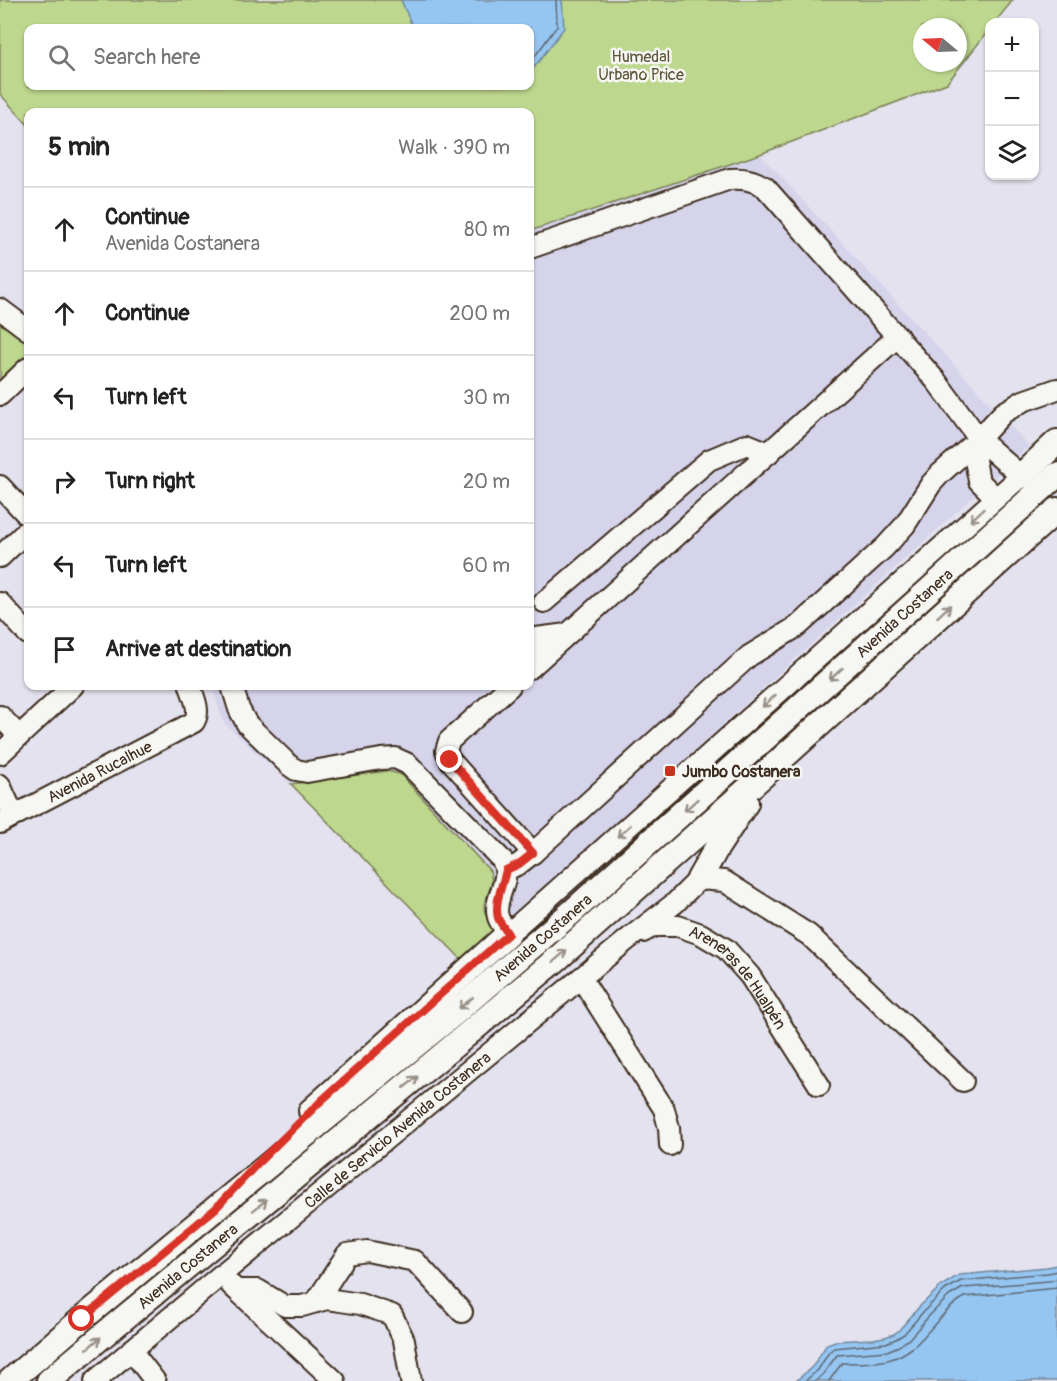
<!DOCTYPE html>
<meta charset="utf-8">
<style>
body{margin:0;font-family:Pangolin,sans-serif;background:#f6f6f6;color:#222}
.controls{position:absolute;right:18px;top:18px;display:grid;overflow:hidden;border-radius:12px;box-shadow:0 2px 4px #0004}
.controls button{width:54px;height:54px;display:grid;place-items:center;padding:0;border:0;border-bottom:2px solid #e0e0e0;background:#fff;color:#222;font:30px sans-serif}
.compass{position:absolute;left:913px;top:18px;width:54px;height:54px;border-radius:50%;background:#fff;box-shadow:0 2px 4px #0004;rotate:289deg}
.stop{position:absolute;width:18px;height:18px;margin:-14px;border:4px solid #d93025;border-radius:50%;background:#fff}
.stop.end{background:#d93025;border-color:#fff;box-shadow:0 2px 6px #0008}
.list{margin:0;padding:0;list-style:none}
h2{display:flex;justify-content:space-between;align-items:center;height:78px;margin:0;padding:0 24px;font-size:26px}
h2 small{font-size:20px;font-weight:400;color:#767676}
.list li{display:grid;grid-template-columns:39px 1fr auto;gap:18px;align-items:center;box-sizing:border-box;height:84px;padding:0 24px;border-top:2px solid #e0e0e0}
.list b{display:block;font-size:22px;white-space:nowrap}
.list p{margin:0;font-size:20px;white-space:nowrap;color:#767676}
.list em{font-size:20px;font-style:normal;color:#767676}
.icon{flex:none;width:33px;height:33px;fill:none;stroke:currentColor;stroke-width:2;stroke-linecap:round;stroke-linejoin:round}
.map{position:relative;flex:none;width:1057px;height:1381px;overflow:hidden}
.search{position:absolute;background:#fff;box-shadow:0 2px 4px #0004;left:24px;top:24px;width:510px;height:66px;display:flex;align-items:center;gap:15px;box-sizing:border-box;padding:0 21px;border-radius:12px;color:#767676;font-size:22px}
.panel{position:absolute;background:#fff;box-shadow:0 2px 4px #0004;left:24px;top:108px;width:510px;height:582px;border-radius:12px}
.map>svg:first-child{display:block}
.built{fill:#d6d4eb}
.green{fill:#bdd78e;stroke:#7c8056;stroke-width:1.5;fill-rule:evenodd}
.water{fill:#95c5f1;stroke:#71879d;stroke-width:1.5}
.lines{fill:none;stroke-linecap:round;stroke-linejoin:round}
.shore{stroke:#5f6872;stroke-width:1.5}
.minor-casing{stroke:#3b2a1e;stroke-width:24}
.major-casing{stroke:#3b2a1e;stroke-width:28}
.minor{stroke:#f6f6f2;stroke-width:20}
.major{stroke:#f6f6f2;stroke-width:24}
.oneway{stroke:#989088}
.route{stroke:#d93025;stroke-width:8}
.poi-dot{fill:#c8321e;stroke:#f6f6f2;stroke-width:2}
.labels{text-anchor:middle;stroke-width:5;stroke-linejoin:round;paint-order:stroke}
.park-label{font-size:16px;fill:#5c553a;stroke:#f6f6f2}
.street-label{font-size:16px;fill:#3b2a1e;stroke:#f6f6f2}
.poi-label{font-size:16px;font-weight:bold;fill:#3b2a1e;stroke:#f6f6f2;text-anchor:start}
</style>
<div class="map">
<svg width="1057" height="1381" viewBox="0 0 1057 1381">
<rect width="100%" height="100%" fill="#e3e2ee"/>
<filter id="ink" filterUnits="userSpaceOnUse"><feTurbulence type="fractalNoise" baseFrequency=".0167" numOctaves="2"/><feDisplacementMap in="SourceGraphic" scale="12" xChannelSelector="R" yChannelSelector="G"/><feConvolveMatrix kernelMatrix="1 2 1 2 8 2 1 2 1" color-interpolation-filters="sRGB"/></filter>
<g filter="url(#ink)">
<path class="built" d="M760,154L1029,446L463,961L291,784L223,722L212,686H530V231Z"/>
<path class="green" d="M0,0H1013L995,22H990L989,30L947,83L760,154L530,231V112H28V125L0,94ZM922,27H958V63H922ZM28,28H530V86H28Z
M0,321L28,342V356L0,385Z
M387,771L400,774L490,871C496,889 483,895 484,909C485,917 492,924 496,931L463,961L291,784Z"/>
<path class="water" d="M401,0H562L564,28L530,73V28H413Z
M1057,1265V1381H796L813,1366L827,1344L835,1341L873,1339L885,1337L894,1334L899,1330L920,1306L941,1286L959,1275L1047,1267Z"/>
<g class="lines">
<path class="shore" d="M530,63L557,26L556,0
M805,1381L818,1370L829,1352L834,1348L886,1343L896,1339L904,1334L924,1311L945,1290L961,1281L1048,1273L1057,1271
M816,1381L823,1374L837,1355L887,1351L899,1346L909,1339L929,1316L949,1296L963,1288L1049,1281L1057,1279
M829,1381L842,1363C859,1362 878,1364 894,1358C925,1347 937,1312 965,1297L1057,1288"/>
<defs>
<g id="minor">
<path d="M0,309L28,330"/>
<path d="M0,395L28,368"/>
<path d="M979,439L975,460L979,481L996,498"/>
<path d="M0,486L28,516"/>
<path d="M0,557L28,530"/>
<path d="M544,602L709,460L747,444L769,453"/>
<path d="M0,603L28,634"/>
<path d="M530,644L536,638L567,634"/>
<path d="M530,668L898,336"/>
<path d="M232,686L239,709L247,724L289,765L296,770L307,772L381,759L395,758L408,764L502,860C503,863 505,866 505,869C508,885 493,900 498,917C500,923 505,929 508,934L1021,476L979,439L937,382L765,187C753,180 744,178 730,179L530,248"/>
<path d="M510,686L449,741L446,751L450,760L533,853"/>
<path d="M0,716L19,736"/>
<path d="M0,754L73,686"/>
<path d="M0,785L14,816"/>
<path id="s1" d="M0,823L194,722C201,711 194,698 190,686"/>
<path d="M506,870L519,864L533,853L749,656L798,626L885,547L905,525L931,484L940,474L979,439L1003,413L1023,401L1057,389"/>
<path id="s2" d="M643,932L654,926H678L701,934L726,949L750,976L819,1085"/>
<path d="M581,978L664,1109L669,1128L670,1145"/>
<path d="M231,1285L335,1381"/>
<path d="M237,1290H258L285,1306H302L327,1299L360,1304L392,1315L404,1340L411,1381"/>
<path d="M316,1302L347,1254L367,1251L415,1261L462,1312"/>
<path d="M131,1350L155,1381"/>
<path id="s3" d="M95,1381L221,1275L627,940L675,903L699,879L724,881L809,935L963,1081"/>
</g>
<g id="major">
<path d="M1021,476L1057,442"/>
<path d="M699,879L716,849L746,803"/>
<path d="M311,1111L508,934"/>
<path id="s4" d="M10,1381L82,1319L215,1209L456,1012L573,911L1057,475"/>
<path id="s5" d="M49,1381L101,1337L439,1058L558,958L777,763L1057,510"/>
</g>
</defs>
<use href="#minor" class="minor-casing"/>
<use href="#major" class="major-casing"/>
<use href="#minor" class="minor"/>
<use href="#major" class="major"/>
</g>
<defs><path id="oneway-shaft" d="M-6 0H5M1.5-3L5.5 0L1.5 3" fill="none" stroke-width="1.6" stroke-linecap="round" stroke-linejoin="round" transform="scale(1.5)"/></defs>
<g class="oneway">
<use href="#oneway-shaft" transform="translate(977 515) rotate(138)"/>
<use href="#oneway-shaft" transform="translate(944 611) rotate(-42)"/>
<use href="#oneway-shaft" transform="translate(836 674) rotate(138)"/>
<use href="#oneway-shaft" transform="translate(769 701) rotate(138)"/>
<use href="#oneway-shaft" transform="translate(691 805) rotate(138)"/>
<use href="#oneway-shaft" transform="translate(624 831) rotate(138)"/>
<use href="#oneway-shaft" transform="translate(560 956) rotate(-41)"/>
<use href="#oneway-shaft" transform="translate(466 1003) rotate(140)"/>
<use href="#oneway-shaft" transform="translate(411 1082) rotate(-39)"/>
<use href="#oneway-shaft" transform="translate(260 1205) rotate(-39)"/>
<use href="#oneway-shaft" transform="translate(94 1343) rotate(-40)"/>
</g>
</g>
<g class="lines" filter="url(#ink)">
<path class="route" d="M82,1319L215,1209L255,1166L321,1101L508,934C505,929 500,923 498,918C494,902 503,885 506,870L519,864L533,853L450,760"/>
</g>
<rect class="poi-dot" x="664" y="765" width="12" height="12" rx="3"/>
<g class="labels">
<g class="park-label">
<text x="641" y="62">Humedal<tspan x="641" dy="18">Urbano Price</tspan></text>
</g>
<g class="street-label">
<text dy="6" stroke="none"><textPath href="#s4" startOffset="1179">Avenida Costanera</textPath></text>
<text dy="6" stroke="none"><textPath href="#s1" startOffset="112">Avenida Rucalhue</textPath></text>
<text dy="6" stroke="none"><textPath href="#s4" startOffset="693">Avenida Costanera</textPath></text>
<text dy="6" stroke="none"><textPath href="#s2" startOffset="118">Areneras de Hualpén</textPath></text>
<text dy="6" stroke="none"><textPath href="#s3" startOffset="393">Calle de Servicio Avenida Costanera</textPath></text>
<text dy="6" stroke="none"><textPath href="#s5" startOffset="180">Avenida Costanera</textPath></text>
</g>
<g class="poi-label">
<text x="682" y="777">Jumbo Costanera</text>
</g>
</g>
</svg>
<div class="controls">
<button>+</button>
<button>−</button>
<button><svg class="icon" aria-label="layers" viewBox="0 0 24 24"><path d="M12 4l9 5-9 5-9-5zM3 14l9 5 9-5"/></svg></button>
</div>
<svg class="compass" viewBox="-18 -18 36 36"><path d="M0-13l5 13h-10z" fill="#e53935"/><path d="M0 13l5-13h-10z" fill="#767676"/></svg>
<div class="stop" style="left:82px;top:1319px"></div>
<div class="stop end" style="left:450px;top:760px"></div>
<div class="search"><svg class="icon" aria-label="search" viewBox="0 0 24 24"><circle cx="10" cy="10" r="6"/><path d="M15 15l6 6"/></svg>Search here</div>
<section class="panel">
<h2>5 min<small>Walk · 390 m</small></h2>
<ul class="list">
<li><svg class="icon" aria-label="ahead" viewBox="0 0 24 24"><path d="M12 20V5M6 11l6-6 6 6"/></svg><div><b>Continue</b><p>Avenida Costanera</p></div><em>80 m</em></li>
<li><svg class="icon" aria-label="ahead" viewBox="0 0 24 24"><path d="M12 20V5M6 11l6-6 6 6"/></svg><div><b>Continue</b></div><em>200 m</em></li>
<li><svg class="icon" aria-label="left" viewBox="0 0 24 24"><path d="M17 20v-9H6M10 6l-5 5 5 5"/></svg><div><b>Turn left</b></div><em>30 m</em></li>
<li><svg class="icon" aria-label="right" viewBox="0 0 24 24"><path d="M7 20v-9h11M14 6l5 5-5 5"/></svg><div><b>Turn right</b></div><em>20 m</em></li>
<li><svg class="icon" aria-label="left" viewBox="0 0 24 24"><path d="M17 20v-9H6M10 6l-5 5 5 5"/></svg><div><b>Turn left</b></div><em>60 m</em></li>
<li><svg class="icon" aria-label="arrive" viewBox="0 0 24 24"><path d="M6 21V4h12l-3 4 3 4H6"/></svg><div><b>Arrive at destination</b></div></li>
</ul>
</section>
</div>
